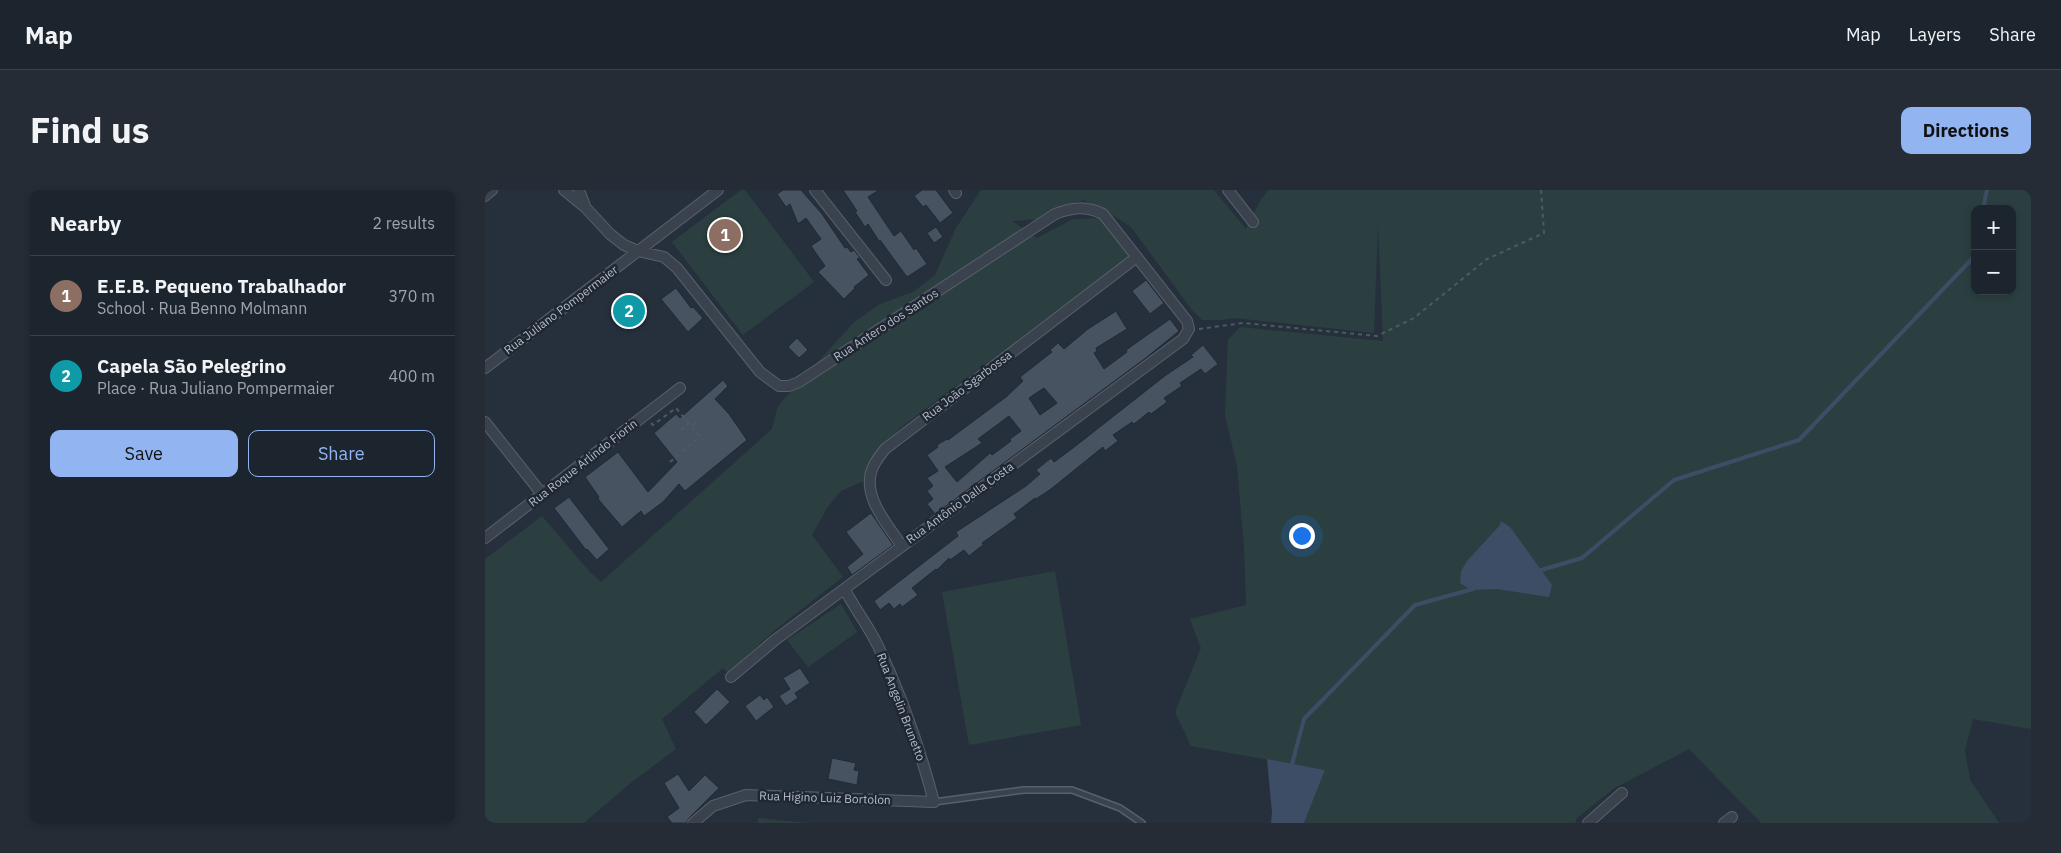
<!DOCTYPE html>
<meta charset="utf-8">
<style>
body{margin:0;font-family:"IBM Plex Sans",sans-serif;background:#252c36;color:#f1f3f6}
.controls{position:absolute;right:15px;top:15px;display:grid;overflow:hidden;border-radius:10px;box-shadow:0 2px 8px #0003}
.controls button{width:45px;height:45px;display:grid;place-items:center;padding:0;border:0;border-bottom:1px solid #3a414a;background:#1c242e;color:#f1f3f6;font:25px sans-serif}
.you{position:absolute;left:816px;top:345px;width:18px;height:18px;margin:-12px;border:4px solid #fff;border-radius:50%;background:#1a73e8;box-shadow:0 0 0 8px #1a73e833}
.badge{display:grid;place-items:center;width:32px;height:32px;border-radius:50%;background:#92b5f2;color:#fff;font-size:16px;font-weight:700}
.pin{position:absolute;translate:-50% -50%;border:2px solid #fff;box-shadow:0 1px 5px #0006}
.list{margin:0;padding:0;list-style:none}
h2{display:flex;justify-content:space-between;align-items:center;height:65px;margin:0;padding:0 20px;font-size:21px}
h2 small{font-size:16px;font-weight:400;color:#a0a4aa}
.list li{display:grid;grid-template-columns:32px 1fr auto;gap:15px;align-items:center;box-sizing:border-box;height:80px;padding:0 20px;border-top:1px solid #3a414a}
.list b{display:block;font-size:19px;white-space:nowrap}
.list p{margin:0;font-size:16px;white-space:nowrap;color:#a0a4aa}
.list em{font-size:16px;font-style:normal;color:#a0a4aa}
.actions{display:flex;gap:10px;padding:15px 20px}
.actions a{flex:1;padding:11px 0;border:1px solid #92b5f2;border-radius:10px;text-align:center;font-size:18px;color:#92b5f2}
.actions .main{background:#92b5f2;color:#111}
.map{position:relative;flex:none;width:1546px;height:633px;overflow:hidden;border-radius:10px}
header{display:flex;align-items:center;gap:30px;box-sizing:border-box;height:70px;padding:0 25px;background:#1c242e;border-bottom:1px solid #3a414a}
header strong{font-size:24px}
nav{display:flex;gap:28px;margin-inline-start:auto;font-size:18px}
.intro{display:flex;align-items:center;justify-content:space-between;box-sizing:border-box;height:120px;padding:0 30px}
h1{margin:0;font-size:35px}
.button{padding:12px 22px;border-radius:10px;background:#92b5f2;color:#111;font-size:18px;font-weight:700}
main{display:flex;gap:30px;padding:0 30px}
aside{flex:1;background:#1c242e;border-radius:10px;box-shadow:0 2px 8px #0003}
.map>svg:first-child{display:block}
.green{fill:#2b3f41;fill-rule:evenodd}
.water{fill:#3d4d65}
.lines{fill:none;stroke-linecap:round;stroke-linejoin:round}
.stream{stroke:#3d4d65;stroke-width:4}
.building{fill:#485361;stroke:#212935;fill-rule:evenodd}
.service-casing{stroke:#58606b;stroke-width:8}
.minor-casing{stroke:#58606b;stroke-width:12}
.path{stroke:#4a5c60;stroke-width:2;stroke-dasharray:4 4;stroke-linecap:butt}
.service{stroke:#3a424e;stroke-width:5}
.minor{stroke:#3a424e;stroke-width:10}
.labels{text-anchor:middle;stroke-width:5;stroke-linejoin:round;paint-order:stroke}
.street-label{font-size:12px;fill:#b6bdc8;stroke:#1f2733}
</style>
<header>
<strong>Map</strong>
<nav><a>Map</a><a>Layers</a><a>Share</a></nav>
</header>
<div class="intro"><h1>Find us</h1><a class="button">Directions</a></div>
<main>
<aside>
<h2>Nearby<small>2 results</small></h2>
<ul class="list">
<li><span class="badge" style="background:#8d6e63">1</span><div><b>E.E.B. Pequeno Trabalhador</b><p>School · Rua Benno Molmann</p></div><em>370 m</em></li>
<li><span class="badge" style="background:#0f9aa8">2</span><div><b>Capela São Pelegrino</b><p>Place · Rua Juliano Pompermaier</p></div><em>400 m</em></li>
</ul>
<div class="actions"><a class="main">Save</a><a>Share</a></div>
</aside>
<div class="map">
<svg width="1546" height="633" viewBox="0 0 1546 633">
<rect width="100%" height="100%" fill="#26303d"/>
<path class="green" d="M256,0H260L329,92L258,145L187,52Z
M496,0H729L761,39L774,13L783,0H1546V539L1488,529L1480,560L1485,590L1514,633H1276L1204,559L1128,599L1092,628L1090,633H819L840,580L706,556L690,522L716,458L705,429L761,415L759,356L752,276L740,225L743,150L755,137L898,151L893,35L889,143L750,128L736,130H717L707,120L646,37L620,20L598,10L553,29L527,31L552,48L588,29L615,28L651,61L414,239L389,272L383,289L356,301L342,318L327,345L358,387L290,440L243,483L238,478L177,529L191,559L143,595L99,633H0V369L57,326L105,382L116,392L287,239L293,216L368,133L395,114L428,102L450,85L471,38ZM1490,19H1527V101H1490Z
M570,381L596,535L484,555L457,402Z
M356,414L372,442L323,477L302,450Z
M273,628L322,633H273Z"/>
<path class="water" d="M1016,331L1025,337L1067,395L1064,407L1012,399L986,400L975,393L976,381L982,371L1015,335Z
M782,569L840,580L819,633H786L787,623Z"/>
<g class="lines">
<path class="stream" d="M1498,19L1502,0
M1053,381L1097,368L1189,290L1314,250L1487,69L1490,58
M806,578L819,529L930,415L988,399"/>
</g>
<path class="building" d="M298,0H316L337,24L360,58L362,57L366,62L369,60L375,68L372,69L384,85L369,97L370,98L359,109L333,82L340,76L326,56L336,49L321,28L313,34L305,14L301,17L292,4Z
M358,0H394L383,7L409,46L416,41L429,60L431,58L442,74L422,87L395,50L394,51L383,34L380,37L370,22L372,21Z
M437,0H451L468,23L455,33L441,15L438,17L429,6Z
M451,37L458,47L449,53L442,43Z
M661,90L679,113L665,124L647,101Z
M191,98L206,118L208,117L218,128L203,142L176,109Z
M137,104L147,107L158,123L156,131L149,136L141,134L131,119V109Z
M631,121L642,139L611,158L612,161L609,163L619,179L642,162L641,160L685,129L694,141L662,167L450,324L442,314L448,309L442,301L448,296L442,288L453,281L442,265L453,257L452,255L462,249L463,250L521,207L538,191L535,187L567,162L565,160L573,153L579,159L603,139ZM559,198L572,213L555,225L544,208ZM524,226L536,241L525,249L526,251L507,265L505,263L472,292L460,277L497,253L493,249Z
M312,148L323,160L314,168L303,157Z
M718,155L733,174L720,184L716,179L695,193L697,196L679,208L682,212L666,224L664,222L649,234L647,232L628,245L633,251L620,261L618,257L566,299L551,309L550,308L529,324L532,328L497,353L499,354L484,366L479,360L465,370L464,368L452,380L451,379L427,398L433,405L417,417L415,414L409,419L404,413L395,420L389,411L473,346L471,342L541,296L555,284L551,280L566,268L569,272L588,258L681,185L708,167L706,165Z
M238,190L243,196L230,209L244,224L262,250L200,301L194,294L178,312L159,326L156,321L137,337L113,309L114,307L100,287L133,262L163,302L192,272L169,243L191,224L195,228Z
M84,307L124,359L112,370L102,359L101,360L69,318Z
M386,323L408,355L367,385L362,377L378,364L361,342Z
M315,478L325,493L310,503L313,508L301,516L294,506L305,499L298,488Z
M232,499L245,512L221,535L209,522Z
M275,505L279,510L282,507L289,517L271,531L260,516Z
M347,568L371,573L369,580L374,581L372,595L343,589Z
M193,584L204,601L220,585L234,598L204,628L201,633H187L182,627L194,618L179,593Z"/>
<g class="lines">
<defs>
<path id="service" d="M449,612L539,600H587L635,618L657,633"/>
<path id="minor" d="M79,0L100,17L125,44L139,55L153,61L179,67L192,78L275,182L294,196H304L314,192L570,24C588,17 601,16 618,24L702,131L704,139L698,149L290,450L246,487
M94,0L100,16
M330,0L401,90
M469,0L471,3
M743,0L768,32
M0,6L7,0
M0,178L233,0
M0,232L57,304
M0,348L195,198
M417,356C402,334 374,303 389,275C392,269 396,264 400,259L652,67
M208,633L228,616L261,605L449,612C435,559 417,506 393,456C384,437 370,419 360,400
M1103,633L1137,603
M1239,633L1247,627"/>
</defs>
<use href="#service" class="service-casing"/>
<use href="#minor" class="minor-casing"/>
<path class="path" d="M714,139L758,133L892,146L929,128L1002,69L1059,43L1056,0
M166,233L168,235L191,218L218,250
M207,236L214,229
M196,240L204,233
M185,272L215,247"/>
<use href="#service" class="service"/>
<use href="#minor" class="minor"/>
</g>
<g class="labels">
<g class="street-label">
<text transform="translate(76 120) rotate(-37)" y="4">Rua Juliano Pompermaier</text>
<text transform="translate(401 135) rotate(-33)" y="4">Rua Antero dos Santos</text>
<text transform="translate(482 196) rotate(-37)" y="4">Rua João Sgarbossa</text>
<text transform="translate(98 273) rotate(-38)" y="4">Rua Roque Arlindo Fiorin</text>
<text transform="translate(475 313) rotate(-36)" y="4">Rua Antônio Dalla Costa</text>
<text transform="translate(416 517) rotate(69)" y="4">Rua Angelin Brunetto</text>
<text transform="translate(340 608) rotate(2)" y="4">Rua Higino Luiz Bortolon</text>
</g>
</g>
</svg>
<div class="controls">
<button>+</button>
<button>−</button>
</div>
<div class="you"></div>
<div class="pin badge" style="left:240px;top:45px;background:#8d6e63">1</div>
<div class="pin badge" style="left:144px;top:121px;background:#0f9aa8">2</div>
</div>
</main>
